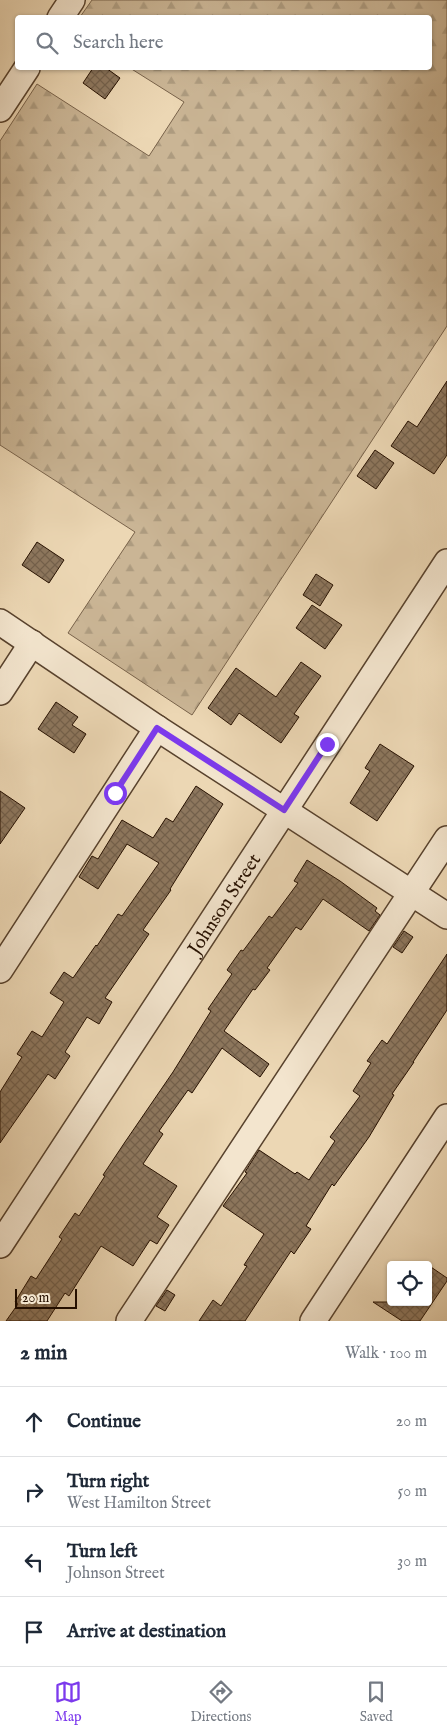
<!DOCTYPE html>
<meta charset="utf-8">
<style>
body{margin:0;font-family:"IM FELL English",serif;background:#f6f6f7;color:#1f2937}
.controls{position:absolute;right:15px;bottom:15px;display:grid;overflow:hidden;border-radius:5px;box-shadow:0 1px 4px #0004}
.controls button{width:45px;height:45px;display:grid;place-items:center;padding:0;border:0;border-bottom:1px solid #e0e1e3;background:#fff;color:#1f2937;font:25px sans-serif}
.scale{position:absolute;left:15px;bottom:12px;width:62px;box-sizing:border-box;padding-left:5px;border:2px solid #261000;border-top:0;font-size:14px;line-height:18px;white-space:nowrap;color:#261000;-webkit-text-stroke:4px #f3e5ce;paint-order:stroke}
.stop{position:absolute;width:15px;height:15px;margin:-11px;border:4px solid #7c3aed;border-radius:50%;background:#fff}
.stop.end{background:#7c3aed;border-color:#fff;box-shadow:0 1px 5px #0008}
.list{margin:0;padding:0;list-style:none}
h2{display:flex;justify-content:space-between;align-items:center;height:65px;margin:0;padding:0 20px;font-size:21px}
h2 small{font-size:16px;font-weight:400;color:#747a83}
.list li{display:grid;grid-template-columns:32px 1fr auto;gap:15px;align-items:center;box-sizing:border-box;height:70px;padding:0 20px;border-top:1px solid #e0e1e3}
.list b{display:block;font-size:19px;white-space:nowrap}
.list p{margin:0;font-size:16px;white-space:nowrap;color:#747a83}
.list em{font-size:16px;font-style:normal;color:#747a83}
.icon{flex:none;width:28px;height:28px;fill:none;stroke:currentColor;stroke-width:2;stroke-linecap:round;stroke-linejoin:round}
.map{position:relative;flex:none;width:447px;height:1321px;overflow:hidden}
.search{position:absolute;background:#fff;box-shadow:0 1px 4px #0004;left:15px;right:15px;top:15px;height:55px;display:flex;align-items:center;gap:12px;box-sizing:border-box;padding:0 18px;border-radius:5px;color:#747a83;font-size:19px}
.sheet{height:345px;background:#fff}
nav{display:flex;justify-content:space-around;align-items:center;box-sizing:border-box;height:70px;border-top:1px solid #e0e1e3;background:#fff;font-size:14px;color:#747a83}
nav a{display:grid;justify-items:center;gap:2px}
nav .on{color:#7c3aed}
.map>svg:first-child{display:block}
.forest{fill:url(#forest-firs);stroke:#78624a}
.building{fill:url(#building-cross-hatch);stroke:#261000}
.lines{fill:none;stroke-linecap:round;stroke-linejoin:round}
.minor-casing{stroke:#58422d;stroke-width:28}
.minor{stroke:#f3e5ce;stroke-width:25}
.route{stroke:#7c3aed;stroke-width:6}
.labels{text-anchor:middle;stroke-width:4;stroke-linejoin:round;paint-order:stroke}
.street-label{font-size:19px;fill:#261000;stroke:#f3e5ce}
</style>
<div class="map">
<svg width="447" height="1321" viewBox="0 0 447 1321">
<defs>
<pattern id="forest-firs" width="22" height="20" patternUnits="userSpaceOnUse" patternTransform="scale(1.25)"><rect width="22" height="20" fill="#cab595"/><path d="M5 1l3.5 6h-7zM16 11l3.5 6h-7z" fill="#ad9b7f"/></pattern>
<pattern id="building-cross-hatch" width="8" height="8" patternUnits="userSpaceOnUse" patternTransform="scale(1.25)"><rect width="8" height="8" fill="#8d775e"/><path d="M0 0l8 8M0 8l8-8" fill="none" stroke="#73604b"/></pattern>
</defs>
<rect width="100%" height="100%" fill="#ecd7b4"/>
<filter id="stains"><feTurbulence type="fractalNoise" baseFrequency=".004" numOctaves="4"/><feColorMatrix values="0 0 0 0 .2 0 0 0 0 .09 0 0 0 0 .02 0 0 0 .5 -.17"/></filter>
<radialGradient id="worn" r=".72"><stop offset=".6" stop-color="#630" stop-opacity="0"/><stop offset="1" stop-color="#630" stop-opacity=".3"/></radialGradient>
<path class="forest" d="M92,0H447V326L192,715L68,633L135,532L0,445V141L37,84L149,156L184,102L130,68H430V18L80,17Z"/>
<path class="building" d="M93,68H106L120,78L105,99L83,83Z
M447,381V455L434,474L391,446L408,421L417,427Z
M375,450L394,463L376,489L357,476Z
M37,542L64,560L49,583L22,565Z
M316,574L333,585L320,606L303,595Z
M312,605L342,625L325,649L296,628Z
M301,662L321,676L294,714L299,717L281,743L239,713L231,725L208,708L236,668L276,697Z
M56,702L78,717L72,725L86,734L74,753L38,729Z
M380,744L414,766L377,821L350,803L370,771L365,768Z
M196,786L223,804L170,889L171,890L143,930L149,934L105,998L112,1002L99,1024L87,1017L65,1052L70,1056L55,1079L48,1074L0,1143V1092L22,1057L17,1054L32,1031L42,1037L64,1002L50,993L64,972L73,978L96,945L97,946L118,914L122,916L159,863L127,844L98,889L79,877L92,856L98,859L122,820L153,838L166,818L173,822Z
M0,791L25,808L0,844Z
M307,860L340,881L377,908L375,911L380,915L369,931L323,899L301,930L296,927L267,968L270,970L255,990L253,989L224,1031L269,1064L260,1077L222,1048L192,1093L188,1090L159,1131L163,1134L143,1164L177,1186L157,1217L169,1225L157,1244L150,1240L133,1266L101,1246L69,1296L65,1293L47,1321H6L18,1304L15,1302L31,1276L36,1279L62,1239L59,1237L75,1213L79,1216L105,1176L103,1175L125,1142L173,1072L211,1011L208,1009L232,974L227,970L241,950L243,951L269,916L272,918L298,883L294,881Z
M404,931L413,937L402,953L393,947Z
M447,954V1010L413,1062H414L392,1094L394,1095L369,1137L334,1186L332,1184L306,1226L311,1229L294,1254L291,1251L245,1321H199L213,1300L221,1306L247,1266L244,1265L264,1234L223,1206L247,1173L245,1172L259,1150L295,1174L297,1172L309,1180L335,1141L330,1137L360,1096L353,1091L371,1063L367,1061L382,1040L387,1044Z
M428,1265L447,1278V1281L420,1321H402L373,1302H428Z
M167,1290L175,1295L165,1311L156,1306Z"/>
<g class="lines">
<defs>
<g id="minor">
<path d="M60,18L72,0"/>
<path d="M0,109L27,68"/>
<path d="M0,622L157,728L447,916"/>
<path d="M0,692L32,643"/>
<path d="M0,970L157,728"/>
<path id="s1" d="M0,1245L447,562"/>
<path d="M129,1321L447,839"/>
<path d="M313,1321L447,1117"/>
</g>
</defs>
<use href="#minor" class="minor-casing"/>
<use href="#minor" class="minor"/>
</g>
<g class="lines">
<path class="route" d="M115,793L157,728L284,810L327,744"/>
</g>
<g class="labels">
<g class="street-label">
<text dy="7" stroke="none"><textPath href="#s1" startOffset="408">Johnson Street</textPath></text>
</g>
</g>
<rect width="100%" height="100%" filter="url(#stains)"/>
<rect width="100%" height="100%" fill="url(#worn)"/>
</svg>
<div class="controls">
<button><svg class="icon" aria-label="locate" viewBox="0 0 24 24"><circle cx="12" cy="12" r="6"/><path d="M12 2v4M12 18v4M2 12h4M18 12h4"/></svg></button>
</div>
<div class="scale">20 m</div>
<div class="stop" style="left:115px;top:793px"></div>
<div class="stop end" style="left:327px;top:744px"></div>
<div class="search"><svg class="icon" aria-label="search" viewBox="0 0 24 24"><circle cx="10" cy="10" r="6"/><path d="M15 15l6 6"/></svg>Search here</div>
</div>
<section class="sheet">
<h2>2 min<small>Walk · 100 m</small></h2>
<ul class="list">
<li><svg class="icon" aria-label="ahead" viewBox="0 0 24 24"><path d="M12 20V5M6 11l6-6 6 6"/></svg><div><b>Continue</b></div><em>20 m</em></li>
<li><svg class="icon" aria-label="right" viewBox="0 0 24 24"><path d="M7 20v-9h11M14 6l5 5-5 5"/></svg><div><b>Turn right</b><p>West Hamilton Street</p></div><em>50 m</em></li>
<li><svg class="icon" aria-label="left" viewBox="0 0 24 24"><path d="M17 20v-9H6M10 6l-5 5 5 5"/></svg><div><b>Turn left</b><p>Johnson Street</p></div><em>30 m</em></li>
<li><svg class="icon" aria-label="arrive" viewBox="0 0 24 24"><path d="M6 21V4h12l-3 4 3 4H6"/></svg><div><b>Arrive at destination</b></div></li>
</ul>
</section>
<nav>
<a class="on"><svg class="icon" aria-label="map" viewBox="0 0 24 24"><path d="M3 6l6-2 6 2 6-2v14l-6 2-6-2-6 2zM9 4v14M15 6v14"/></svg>Map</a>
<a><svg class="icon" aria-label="directions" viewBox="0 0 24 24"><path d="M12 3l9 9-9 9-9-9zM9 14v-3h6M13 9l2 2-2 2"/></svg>Directions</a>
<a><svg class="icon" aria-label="saved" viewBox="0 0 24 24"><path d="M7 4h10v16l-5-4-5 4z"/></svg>Saved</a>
</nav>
